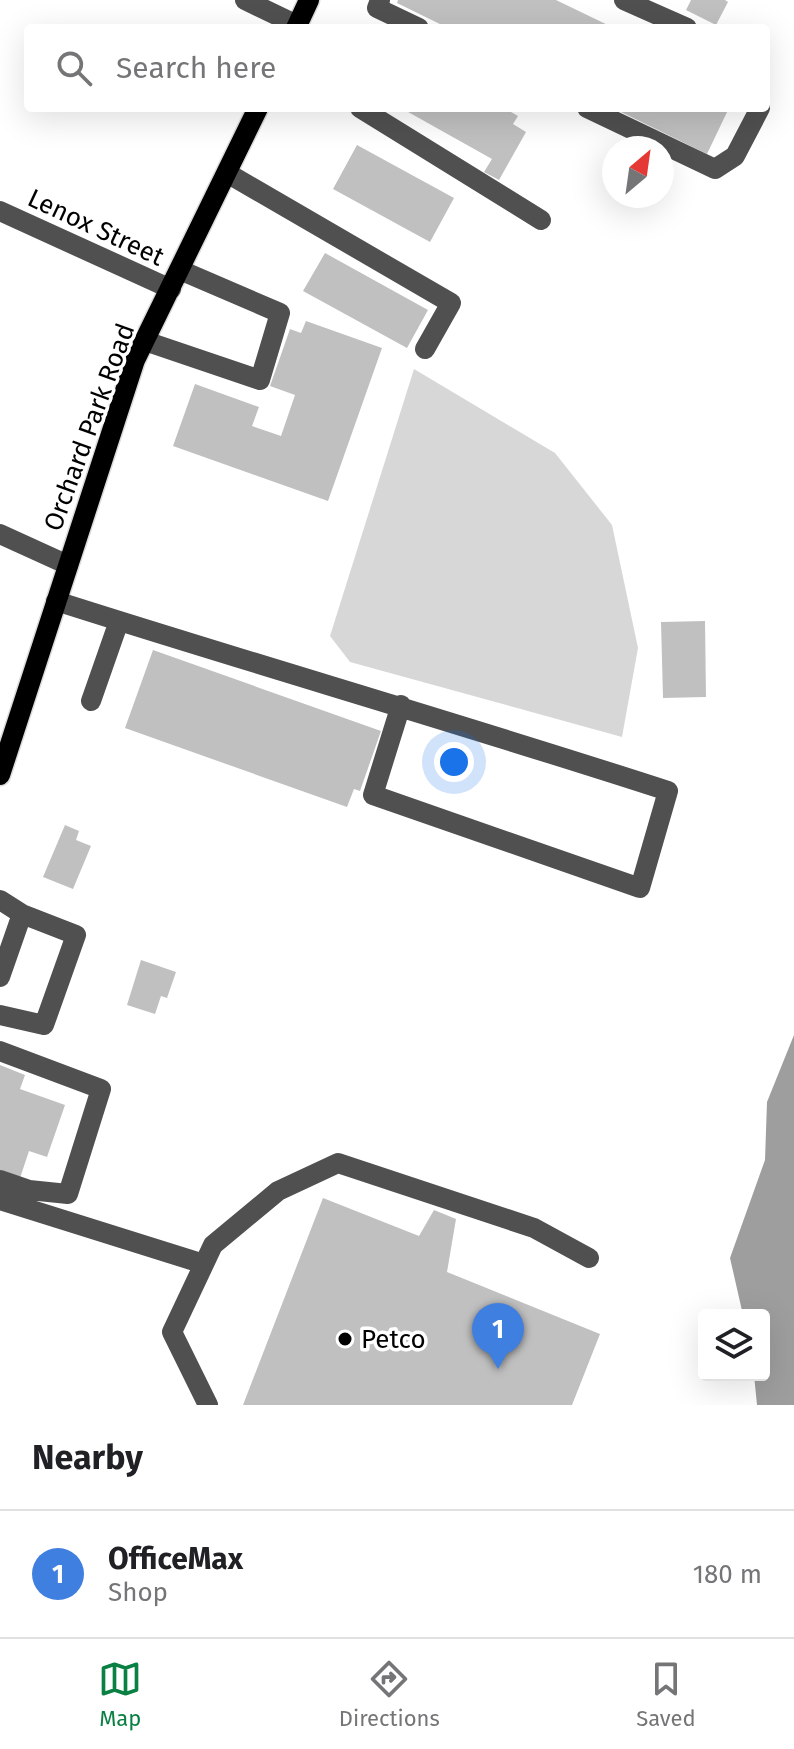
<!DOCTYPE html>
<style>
body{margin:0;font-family:"Fira Sans",sans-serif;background:#f6f6f6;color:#202124}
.controls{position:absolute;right:24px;bottom:24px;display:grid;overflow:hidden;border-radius:8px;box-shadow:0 8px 32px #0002}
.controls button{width:72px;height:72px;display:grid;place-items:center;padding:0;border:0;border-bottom:2px solid #e0e0e0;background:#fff;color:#202124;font:40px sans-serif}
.compass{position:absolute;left:602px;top:136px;width:72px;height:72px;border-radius:50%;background:#fff;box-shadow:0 8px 32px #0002;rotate:29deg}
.you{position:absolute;left:454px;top:762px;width:28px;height:28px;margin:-20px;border:6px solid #fff;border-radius:50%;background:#1a73e8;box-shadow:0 0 0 12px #1a73e833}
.badge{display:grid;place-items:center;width:52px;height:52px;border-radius:50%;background:#0b8043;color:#fff;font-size:26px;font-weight:700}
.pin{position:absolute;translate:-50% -66px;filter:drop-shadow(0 2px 4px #0008)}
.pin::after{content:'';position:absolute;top:42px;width:28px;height:24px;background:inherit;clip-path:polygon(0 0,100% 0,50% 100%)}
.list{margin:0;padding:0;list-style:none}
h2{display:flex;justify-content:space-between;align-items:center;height:104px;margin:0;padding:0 32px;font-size:34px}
h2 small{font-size:26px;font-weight:400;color:#757577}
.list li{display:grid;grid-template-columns:52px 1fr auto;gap:24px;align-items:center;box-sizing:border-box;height:128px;padding:0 32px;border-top:2px solid #e0e0e0}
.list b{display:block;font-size:30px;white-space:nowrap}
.list p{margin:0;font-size:26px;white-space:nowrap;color:#757577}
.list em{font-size:26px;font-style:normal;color:#757577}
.icon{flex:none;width:44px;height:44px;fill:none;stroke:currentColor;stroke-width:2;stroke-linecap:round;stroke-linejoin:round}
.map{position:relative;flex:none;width:794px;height:1405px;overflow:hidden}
.search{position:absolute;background:#fff;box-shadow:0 8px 32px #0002;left:24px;right:24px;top:24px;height:88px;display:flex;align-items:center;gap:20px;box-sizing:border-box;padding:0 28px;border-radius:8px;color:#757577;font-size:30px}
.sheet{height:232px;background:#fff}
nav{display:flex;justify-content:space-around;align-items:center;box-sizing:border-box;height:112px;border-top:2px solid #e0e0e0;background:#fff;font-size:22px;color:#757577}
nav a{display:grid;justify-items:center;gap:4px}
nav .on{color:#0b8043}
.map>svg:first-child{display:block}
.green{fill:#d7d7d7}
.water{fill:#9e9e9e}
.building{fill:#c0c0c0}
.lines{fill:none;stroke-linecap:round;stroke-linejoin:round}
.major-casing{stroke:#dbdbdb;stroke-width:23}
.minor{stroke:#505050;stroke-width:20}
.major{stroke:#000;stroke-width:20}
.poi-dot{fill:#000;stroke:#fff;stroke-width:3}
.labels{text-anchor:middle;stroke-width:7;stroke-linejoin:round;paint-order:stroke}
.street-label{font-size:26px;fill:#000;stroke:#fff}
.poi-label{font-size:26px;fill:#000;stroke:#fff;text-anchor:start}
</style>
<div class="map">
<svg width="794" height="1405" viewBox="0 0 794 1405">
<rect width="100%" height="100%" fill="#fff"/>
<path class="green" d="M414,369L555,453L612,525L638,648L622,737L350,662L330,636Z"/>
<path class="water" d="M794,1035V1405H757L754,1375H764V1315H743L730,1258L765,1160L767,1102Z"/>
<path class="building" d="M398,0H556L614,28H448L397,3Z
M691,0H725L728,2L716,25L686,10Z
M401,108H504L518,116L513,124L526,132L499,180L484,172L492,159Z
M613,108H729L707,154Z
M357,145L454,198L430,242L333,189Z
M325,253L428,310L407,348L303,291Z
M306,321L382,348L328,501L173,446L195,384L259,407L252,426L281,436L295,395L270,386L290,329L301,333Z
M705,621L706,697L663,698L661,622Z
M153,650L381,731L360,791L354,789L347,807L125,728Z
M65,825L79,831L76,840L91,846L73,889L43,877Z
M141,960L176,972L167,998L161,996L155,1014L127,1005Z
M0,1065L25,1075L20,1089L65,1105L47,1157L29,1151L19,1181L0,1174Z
M323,1198L419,1236L434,1210L456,1219L447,1272L600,1334L572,1405H243Z"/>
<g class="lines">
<defs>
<path id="major" d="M296,28L309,0
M0,775L135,360L258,108"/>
</defs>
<use href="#major" class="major-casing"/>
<path class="minor" d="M245,0L297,25
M380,0L377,8L419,28
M624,0L687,28
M360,108L541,220
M587,108L715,169L735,156L760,108
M227,173L451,303L425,349
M0,211L171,289
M145,341L260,380L280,313L180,270
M0,534L68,565
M56,601C260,666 465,725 668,791L640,888L373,795L401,705
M91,701L119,621
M0,900L22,914L76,935L44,1025L0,1015
M0,977L22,914
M0,1051L101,1089L68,1194L29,1190L0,1180
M0,1200L204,1264
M208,1405L172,1332L213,1245L278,1191L338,1163L534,1228L589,1258"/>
<use href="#major" class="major"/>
</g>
<circle class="poi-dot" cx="345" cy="1339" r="8"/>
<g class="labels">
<g class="street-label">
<text transform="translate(96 227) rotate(25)" y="9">Lenox Street</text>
<text transform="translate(89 427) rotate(-70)" y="9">Orchard Park Road</text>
</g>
<g class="poi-label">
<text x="361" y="1348">Petco</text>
</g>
</g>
</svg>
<div class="controls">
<button><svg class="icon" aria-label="layers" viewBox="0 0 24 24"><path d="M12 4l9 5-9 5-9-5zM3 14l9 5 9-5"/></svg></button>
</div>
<svg class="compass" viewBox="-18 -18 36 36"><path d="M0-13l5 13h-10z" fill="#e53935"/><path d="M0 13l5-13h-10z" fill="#757577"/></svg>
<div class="you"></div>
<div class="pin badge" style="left:498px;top:1369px;background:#3f7fe0">1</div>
<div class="search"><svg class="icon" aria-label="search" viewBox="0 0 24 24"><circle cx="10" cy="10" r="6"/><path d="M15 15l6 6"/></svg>Search here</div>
</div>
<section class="sheet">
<h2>Nearby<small></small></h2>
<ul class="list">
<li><span class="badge" style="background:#3f7fe0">1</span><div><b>OfficeMax</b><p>Shop</p></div><em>180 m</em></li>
</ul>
</section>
<nav>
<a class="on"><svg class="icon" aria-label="map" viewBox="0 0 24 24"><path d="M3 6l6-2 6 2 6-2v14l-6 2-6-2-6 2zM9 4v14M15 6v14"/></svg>Map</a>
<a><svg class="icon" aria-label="directions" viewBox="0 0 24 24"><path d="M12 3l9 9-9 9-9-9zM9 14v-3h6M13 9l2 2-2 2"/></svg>Directions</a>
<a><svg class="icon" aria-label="saved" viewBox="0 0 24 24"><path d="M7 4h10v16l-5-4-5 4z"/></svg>Saved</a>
</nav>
